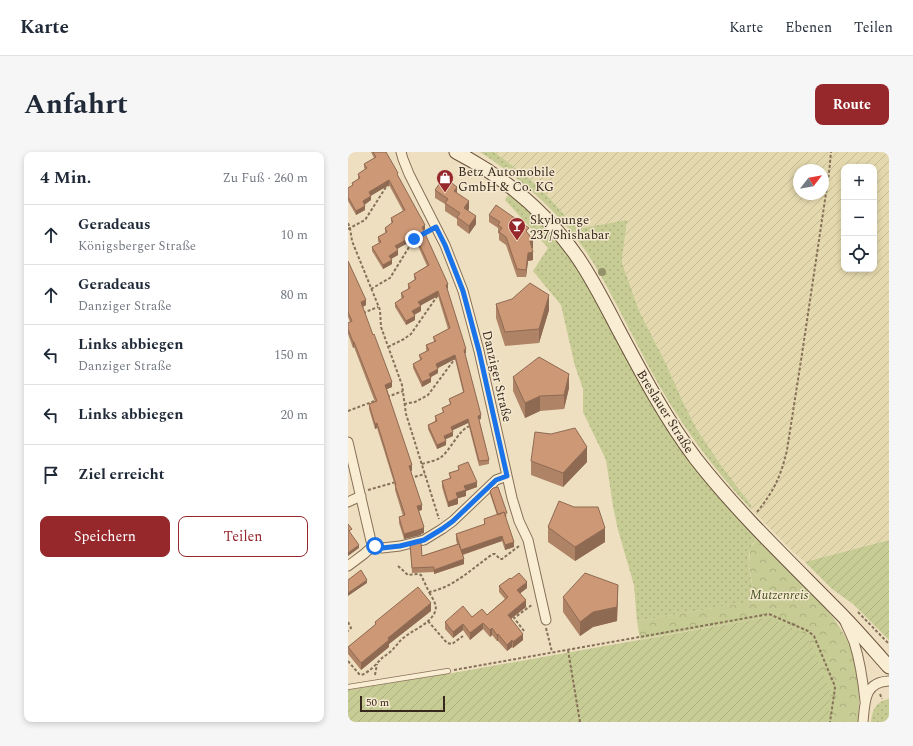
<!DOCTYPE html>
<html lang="de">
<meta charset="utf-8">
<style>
body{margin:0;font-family:Spectral,serif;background:#f6f6f7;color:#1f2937}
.controls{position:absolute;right:12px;top:12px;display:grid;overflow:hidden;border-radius:8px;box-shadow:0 2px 6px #0003}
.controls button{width:36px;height:36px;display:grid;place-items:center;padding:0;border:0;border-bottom:1px solid #e0e1e3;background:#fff;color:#1f2937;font:20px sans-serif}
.compass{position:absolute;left:445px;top:12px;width:36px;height:36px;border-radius:50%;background:#fff;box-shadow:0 2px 6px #0003;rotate:59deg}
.scale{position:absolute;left:12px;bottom:10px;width:85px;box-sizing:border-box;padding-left:4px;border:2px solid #37281d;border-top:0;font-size:11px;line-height:14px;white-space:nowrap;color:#37281d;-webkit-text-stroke:3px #f5e9d0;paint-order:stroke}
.stop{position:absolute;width:12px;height:12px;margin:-9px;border:3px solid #1a73e8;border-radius:50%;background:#fff}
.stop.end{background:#1a73e8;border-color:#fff;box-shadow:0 1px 4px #0008}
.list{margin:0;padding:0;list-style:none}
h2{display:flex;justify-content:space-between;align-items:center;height:52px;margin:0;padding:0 16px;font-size:17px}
h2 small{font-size:13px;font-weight:400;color:#747a83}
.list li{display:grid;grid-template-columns:26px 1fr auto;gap:12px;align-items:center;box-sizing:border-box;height:60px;padding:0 16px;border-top:1px solid #e0e1e3}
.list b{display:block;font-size:15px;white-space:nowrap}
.list p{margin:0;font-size:13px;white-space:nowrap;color:#747a83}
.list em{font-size:13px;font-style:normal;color:#747a83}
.actions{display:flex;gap:8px;padding:12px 16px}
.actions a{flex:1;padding:9px 0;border:1px solid #96282c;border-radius:8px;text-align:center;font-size:14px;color:#96282c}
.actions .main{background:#96282c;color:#fff}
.icon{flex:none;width:22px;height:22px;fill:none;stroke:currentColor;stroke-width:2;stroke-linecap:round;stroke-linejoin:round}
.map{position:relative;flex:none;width:541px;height:570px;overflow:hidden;border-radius:8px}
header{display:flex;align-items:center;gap:24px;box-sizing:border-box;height:56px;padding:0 20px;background:#fff;border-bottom:1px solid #e0e1e3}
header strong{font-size:19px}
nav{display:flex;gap:22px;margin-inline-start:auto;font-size:14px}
.intro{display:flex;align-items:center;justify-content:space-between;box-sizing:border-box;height:96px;padding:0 24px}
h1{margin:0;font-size:28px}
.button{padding:10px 18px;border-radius:8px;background:#96282c;color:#fff;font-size:14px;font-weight:700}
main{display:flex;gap:24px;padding:0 24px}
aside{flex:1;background:#fff;border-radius:8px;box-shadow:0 2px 6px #0003}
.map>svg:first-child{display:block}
.farmland{fill:url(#farmland-furrows);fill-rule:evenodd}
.grass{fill:url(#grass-dots)}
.forest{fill:url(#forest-crowns)}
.garden{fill:url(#garden-furrows)}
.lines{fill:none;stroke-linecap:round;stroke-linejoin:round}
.lane-casing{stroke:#877058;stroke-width:6}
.street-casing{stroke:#877058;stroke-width:11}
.secondary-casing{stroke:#69513b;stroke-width:15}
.path{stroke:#877058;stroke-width:2;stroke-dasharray:3 2;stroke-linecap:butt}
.lane{stroke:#f9edd3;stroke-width:4.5}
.street{stroke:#f9edd3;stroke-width:9}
.secondary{stroke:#f9edd3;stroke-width:13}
.tree{fill:#93926a}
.wall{fill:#af8365}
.shaded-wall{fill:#8f6a53}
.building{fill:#cc9876;stroke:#8f6a53}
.route{stroke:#1a73e8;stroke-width:5}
.labels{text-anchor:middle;stroke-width:3;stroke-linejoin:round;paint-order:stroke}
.poi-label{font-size:13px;fill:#37281d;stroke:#f5e9d0;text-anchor:start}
.street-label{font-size:13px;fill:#37281d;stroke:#f5e9d0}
.park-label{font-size:13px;font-style:italic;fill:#485323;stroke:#f5e9d0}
</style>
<header>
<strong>Karte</strong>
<nav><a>Karte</a><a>Ebenen</a><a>Teilen</a></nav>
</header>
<div class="intro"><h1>Anfahrt</h1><a class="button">Route</a></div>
<main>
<aside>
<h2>4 Min.<small>Zu Fuß · 260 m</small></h2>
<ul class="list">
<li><svg class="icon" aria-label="ahead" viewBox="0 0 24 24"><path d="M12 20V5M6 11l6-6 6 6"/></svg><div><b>Geradeaus</b><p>Königsberger Straße</p></div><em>10 m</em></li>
<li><svg class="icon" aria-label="ahead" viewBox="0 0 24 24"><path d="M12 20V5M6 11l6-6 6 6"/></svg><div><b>Geradeaus</b><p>Danziger Straße</p></div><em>80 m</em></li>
<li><svg class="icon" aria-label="left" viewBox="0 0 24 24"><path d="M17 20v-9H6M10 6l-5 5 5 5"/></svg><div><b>Links abbiegen</b><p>Danziger Straße</p></div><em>150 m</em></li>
<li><svg class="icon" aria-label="left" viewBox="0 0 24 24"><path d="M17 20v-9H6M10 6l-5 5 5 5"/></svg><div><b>Links abbiegen</b></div><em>20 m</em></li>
<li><svg class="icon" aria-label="arrive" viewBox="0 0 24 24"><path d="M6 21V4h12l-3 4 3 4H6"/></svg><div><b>Ziel erreicht</b></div></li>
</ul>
<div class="actions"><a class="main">Speichern</a><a>Teilen</a></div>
</aside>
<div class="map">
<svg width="541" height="570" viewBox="0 0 541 570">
<defs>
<pattern id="farmland-furrows" width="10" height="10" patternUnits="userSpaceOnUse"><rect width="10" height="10" fill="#e4d9ae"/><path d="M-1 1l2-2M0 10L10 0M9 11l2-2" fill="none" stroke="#c4ba95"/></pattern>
<pattern id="grass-dots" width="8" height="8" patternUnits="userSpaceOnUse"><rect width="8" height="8" fill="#c7cc94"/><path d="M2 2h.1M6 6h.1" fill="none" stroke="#acaf7f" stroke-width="1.8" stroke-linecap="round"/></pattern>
<pattern id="forest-crowns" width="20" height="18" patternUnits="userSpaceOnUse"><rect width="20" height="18" fill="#c7cc94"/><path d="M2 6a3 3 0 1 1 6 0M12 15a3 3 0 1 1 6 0" fill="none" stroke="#acaf7f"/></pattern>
<pattern id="garden-furrows" width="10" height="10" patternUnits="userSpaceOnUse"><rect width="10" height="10" fill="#c7cc94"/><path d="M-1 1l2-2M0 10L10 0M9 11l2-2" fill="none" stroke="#acaf7f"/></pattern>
</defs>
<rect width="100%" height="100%" fill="#eedfc0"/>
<path class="farmland" d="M146,0H541V388L457,410L444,399L403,357V353L372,312L348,276L335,250L316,208L291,159L274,111V106L229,77L196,40L177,23ZM496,15H526V117H496ZM451,18H475V42H451Z"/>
<path class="grass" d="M132,0H146L177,23L196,40L229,77L279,68L274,106V111L291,159L316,208L335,250L348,276L372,312L403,353V357C364,316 329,267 302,217C290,194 278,171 266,148C257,131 248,114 237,98C209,58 172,26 132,0Z
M161,42L182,59L214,93L238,129L263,175L410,386C408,388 405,390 404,393C396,406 405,435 408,449L289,469L286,433L270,378L265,354L258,308L235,260V237L227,214L213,153L185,119L200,96L187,81L157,48Z
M541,547V570H523C524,558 528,549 541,547Z"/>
<path class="forest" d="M410,386C423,399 437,413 450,427C467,444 485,462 497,484C510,509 513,542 510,570H479H480L420,465L292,487L289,469L407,449L401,413L402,396Z"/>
<path class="garden" d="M541,388V488L505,452L484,437L457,410Z
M420,465L459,483L483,540L480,570H0V538L99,522Z"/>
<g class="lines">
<defs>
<path id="lane" d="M0,535L100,519"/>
<path id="street" d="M53,0L55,7L61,22L97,93L115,139L131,199L164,346L171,369L180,388L198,468
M0,290L23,389L27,394L34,396L52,394L76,388L94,377L105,369L148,328L159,324
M0,350L13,344
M0,414L16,402L26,393
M497,470C500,476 503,483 506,490C512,509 515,529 517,549
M515,570C517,550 516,530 541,529"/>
<path id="secondary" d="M108,0C156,25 199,61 230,106C245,128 257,152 269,175C293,220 317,266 348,307C391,362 441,409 490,459C508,477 524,496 541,515"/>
</defs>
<use href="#lane" class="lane-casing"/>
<use href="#street" class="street-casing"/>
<use href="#secondary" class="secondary-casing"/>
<path class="path" d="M0,71L2,76L4,89L32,158L33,175L54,233L58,262L91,367
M0,77L17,68L38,35L42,32
M23,137L42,126L66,87
M15,161L30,155
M40,195L56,187L63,182L90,143
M39,245L55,239
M56,252L67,250L80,243L106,208L109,206
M0,259L29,248
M74,312C80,310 87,309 92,306C103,298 111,277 122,274
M62,326L77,322
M20,338L48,330
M409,360C426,339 433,324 439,298L454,202L481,21L483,0
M50,414L60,423L70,422L73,423L81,440C107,435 124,416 145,402H147L152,407H154L171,394
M510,460L541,492
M80,469L99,491L104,492L115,484
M0,470L3,476L0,479
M198,476L204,500
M176,479L166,466L185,452
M220,498L232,570
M0,509L11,522L13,523C22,520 28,512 34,506C38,503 43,500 46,496C49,493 51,490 54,487C64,478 81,473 87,460C90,453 84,446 81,440
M106,518L421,462L460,479L466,484L486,532L487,536L482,570
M27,523L29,512
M532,542L534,547"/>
<use href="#lane" class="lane"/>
<use href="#street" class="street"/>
<use href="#secondary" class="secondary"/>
</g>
<circle class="tree" cx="254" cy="120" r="4"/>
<path class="wall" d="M23,0H38L77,78H75L100,136L99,137L118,201H117L133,267H131L141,308V312L131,314L120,271L105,278V284L97,287L98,293L89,297L80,277V273L87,269V264L95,261L94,256L102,252L101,247L115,240L107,207L90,216V221L83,225V230L74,235L65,216V212L72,208L71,203L79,199L78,198V193L86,190L85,185L100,177L90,144L72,153L73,159L66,163L67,168L58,173L47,155V151L54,146L53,145V141L60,137V132L67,128L66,126V122L79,114L67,87L49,97L50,103L43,107L44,112L35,117L24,99V95L31,91L30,89V85L38,81L37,80V76L44,71L43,70V66L55,59L41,33L23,43V48L16,52L17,58L8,63L0,49V36L4,34V31L10,27V22L17,17L16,16V12L26,6Z
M87,38L109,41L121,57L120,59L128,72L121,82L109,73V67L97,59V52L87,46Z
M141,63L181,82L185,96H184L185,108L180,109L178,125H169L158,93L151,88V82L150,81V76L141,70Z
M0,109L18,153L14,155L44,235L39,237L64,319H63L74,358L71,359L76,381L73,382V383L56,387L51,371V365L55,364L47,338V334L35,295L29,276L27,277L21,257V252L27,250L6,195L5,196L0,182V171L2,170L0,165Z
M148,152L201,158L191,191L157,194L148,166Z
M165,225L221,236L216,257L192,259L177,266L165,239Z
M183,309L239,310L215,335L183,323Z
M110,314L129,335L118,339V344L110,346V352L100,355L94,335V329L102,327L101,321L110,318Z
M142,339L159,364L157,365L166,395L157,398L154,389L115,403L116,412L86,422V420L64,421L62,393L74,404L109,392L108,388V382L136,373V367L149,363L142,342Z
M200,375L257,390L227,409L200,390Z
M163,427L179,436L172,441L178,455L163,467L175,488L165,496L164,495L159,499L150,489H149L144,483L142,485L135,477L122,488L115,478L105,486L97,477V470L139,463L157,447L151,440V434Z
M215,445L270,448L269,469L245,475L232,484L215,460Z
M83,459L41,492V495L13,518L0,502V495L27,473V470Z"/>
<path class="shaded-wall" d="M41,28V33L21,45V40Z
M109,35V43L106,39Z
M23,44V48L15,54V49Z
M121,49V57L116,64V56Z
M17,54V58L8,63V59Z
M128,64V72L121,82V74Z
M77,73V78L74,79V75Z
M67,83V87L47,98V94Z
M185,88V96L182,97V89Z
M50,98V103L41,108V104Z
M185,100V108L180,109L178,125V118L180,101Z
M44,108V112L35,117V113Z
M100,132V136L98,137V133Z
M90,139V144L70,155V150Z
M201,143V158L191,191V177Z
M18,148V153L13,156V150Z
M73,154V159L64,164V159Z
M67,164V168L58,173V169Z
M5,190H6V195L5,196Z
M118,197V201L116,202V198Z
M107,203V207L88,217V212Z
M90,217V221L81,226V222Z
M221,222V236L216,257V243Z
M83,226V230L74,235V230Z
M44,230V235L37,238V233Z
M192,244V259L177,266V251Z
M133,263V267L130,268V264Z
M120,267V271L103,279V275Z
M29,271V276L27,277V272Z
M105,280V284L96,288V284Z
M98,289V293L89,297V293Z
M239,295V310L215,335V321Z
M64,313V319H61V314Z
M129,330V335L118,339V344L108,347V341L116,334Z
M110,346V352L100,355V350Z
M74,353V358L69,359V354Z
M76,375V381L73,382V383L56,387V382Z
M257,376V390L227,409V395Z
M154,384V389L113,403V398Z
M166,390V395L157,398V393Z
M11,393V396L0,404V401Z
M116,407V412L86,422V418Z
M19,428V431L0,444V441Z
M179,430V436L169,444V438Z
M270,433L269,469L245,475L232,484V470L245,460Z
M178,448V455L160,469V463Z
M83,451V459L41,492V495L13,518V511L40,486Z
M135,471V477L122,488V481Z
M115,472V478L105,486V480Z
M144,476V483L142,485V478Z
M150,482V489H149V483Z
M175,482V488L165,496V490Z
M164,488V495L159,499V493Z"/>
<path class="building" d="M25,0H38L50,21L49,22L77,73L74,75L100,132L98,133L118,197L116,198L133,263L130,264L141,308L131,309L120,267L103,275L105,280L96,284L98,289L89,293L80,273L89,269L87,264L96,260L94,256L103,252L101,247L116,240L107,203L88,212L90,217L81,222L83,226L74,230L65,212L74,207L71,203L81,198L78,193L88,189L85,185L102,176L90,139L70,150L73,154L64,159L67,164L58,169L47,151L56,145L53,141L62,136L60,132L68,127L66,122L81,113L67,83L47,94L50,98L41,104L44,108L35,113L24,95L33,90L30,85L39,80L37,76L45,70L43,66L57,58L41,28L21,40L23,44L15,49L17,54L8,59L0,45V36L5,33L4,31L12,26L10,22L19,16L16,12L28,5Z
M96,25L109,35L106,39L121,49L116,56L128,64L121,74L109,65L112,61L97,51L100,47L87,38Z
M148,53L181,76L178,79L185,88L182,89L185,100L180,101L178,118L169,117L158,85L151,80L154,76L150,73L152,70L141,63Z
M0,109L18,148L13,150L25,183L26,182L44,230L37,233L61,304L64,313L61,314L74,353L69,354L76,375L73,377L56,382L51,365L57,363L47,333H48L35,290L29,271L27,272L21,252L29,249L6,190H5L0,177V171L4,169L0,160Z
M182,131L201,143L191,177L157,180L148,152L164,147Z
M191,205L221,222L216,243L192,244L177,251L165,225Z
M227,276L239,295L215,321L183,309L187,280L203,282Z
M120,310L129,330L116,334L118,338L108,341L110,346L100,350L94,329L103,326L101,321L111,318L110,314Z
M150,335L159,361L157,362L156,360L150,363L142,339L145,336Z
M211,349L226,355H250L257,376L227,395L200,375Z
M156,360L166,390L157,393L154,384L113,398L108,382L137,372L136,367Z
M0,372L4,377L1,379L11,393L0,401Z
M73,390L74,404L111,392L116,407L86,418V415L64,416L62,393Z
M13,418L19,428L0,441V428Z
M171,421L179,430L169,438L178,448L160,463L175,482L165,490L164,488L159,493L150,482L149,483L144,476L142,478L135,471L122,481L115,472L105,480L97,470L115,454L124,465L134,457L139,463L160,445L151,434L162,426L163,427Z
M237,421L270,433L269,455L245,460L232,470L215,445Z
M70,435L83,451L40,486L41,488L13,511L0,495L28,472L27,470Z"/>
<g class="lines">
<path class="route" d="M27,394L34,396L52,394L76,388L94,377L105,369L148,328L159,324L131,199L115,139L97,93L88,75L66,87"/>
</g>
<defs>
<symbol id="shop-pin" viewBox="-11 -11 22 30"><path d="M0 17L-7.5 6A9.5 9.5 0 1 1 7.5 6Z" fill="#96282c" stroke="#f5e9d0"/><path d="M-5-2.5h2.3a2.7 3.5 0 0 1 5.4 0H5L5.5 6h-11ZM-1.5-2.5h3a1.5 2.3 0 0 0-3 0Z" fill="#fff"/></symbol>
<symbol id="bar-pin" viewBox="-11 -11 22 30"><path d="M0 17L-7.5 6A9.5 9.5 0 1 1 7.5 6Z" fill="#96282c" stroke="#f5e9d0"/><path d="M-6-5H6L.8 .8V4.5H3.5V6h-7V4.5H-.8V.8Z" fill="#fff"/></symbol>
</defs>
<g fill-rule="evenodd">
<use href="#shop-pin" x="87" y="16" width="20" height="27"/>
<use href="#bar-pin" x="159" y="64" width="20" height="27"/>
</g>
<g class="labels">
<g class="poi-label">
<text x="110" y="24">Betz Automobile<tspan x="110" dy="15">GmbH &amp; Co. KG</tspan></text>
<text x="182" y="72">Skylounge<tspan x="182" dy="15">237/Shishabar</tspan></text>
</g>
<g class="street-label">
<text transform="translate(150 224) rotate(77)" y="5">Danziger Straße</text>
<text transform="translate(318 259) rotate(58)" y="5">Breslauer Straße</text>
</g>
<g class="park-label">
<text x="431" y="447">Mutzenreis</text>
</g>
</g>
</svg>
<div class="controls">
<button>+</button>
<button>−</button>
<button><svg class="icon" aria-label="locate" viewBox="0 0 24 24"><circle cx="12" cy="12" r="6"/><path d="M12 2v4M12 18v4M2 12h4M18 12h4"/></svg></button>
</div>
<svg class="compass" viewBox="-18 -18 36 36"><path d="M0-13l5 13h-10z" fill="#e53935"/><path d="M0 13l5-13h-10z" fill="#747a83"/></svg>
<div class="scale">50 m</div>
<div class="stop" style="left:27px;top:394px"></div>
<div class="stop end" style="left:66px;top:87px"></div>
</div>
</main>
